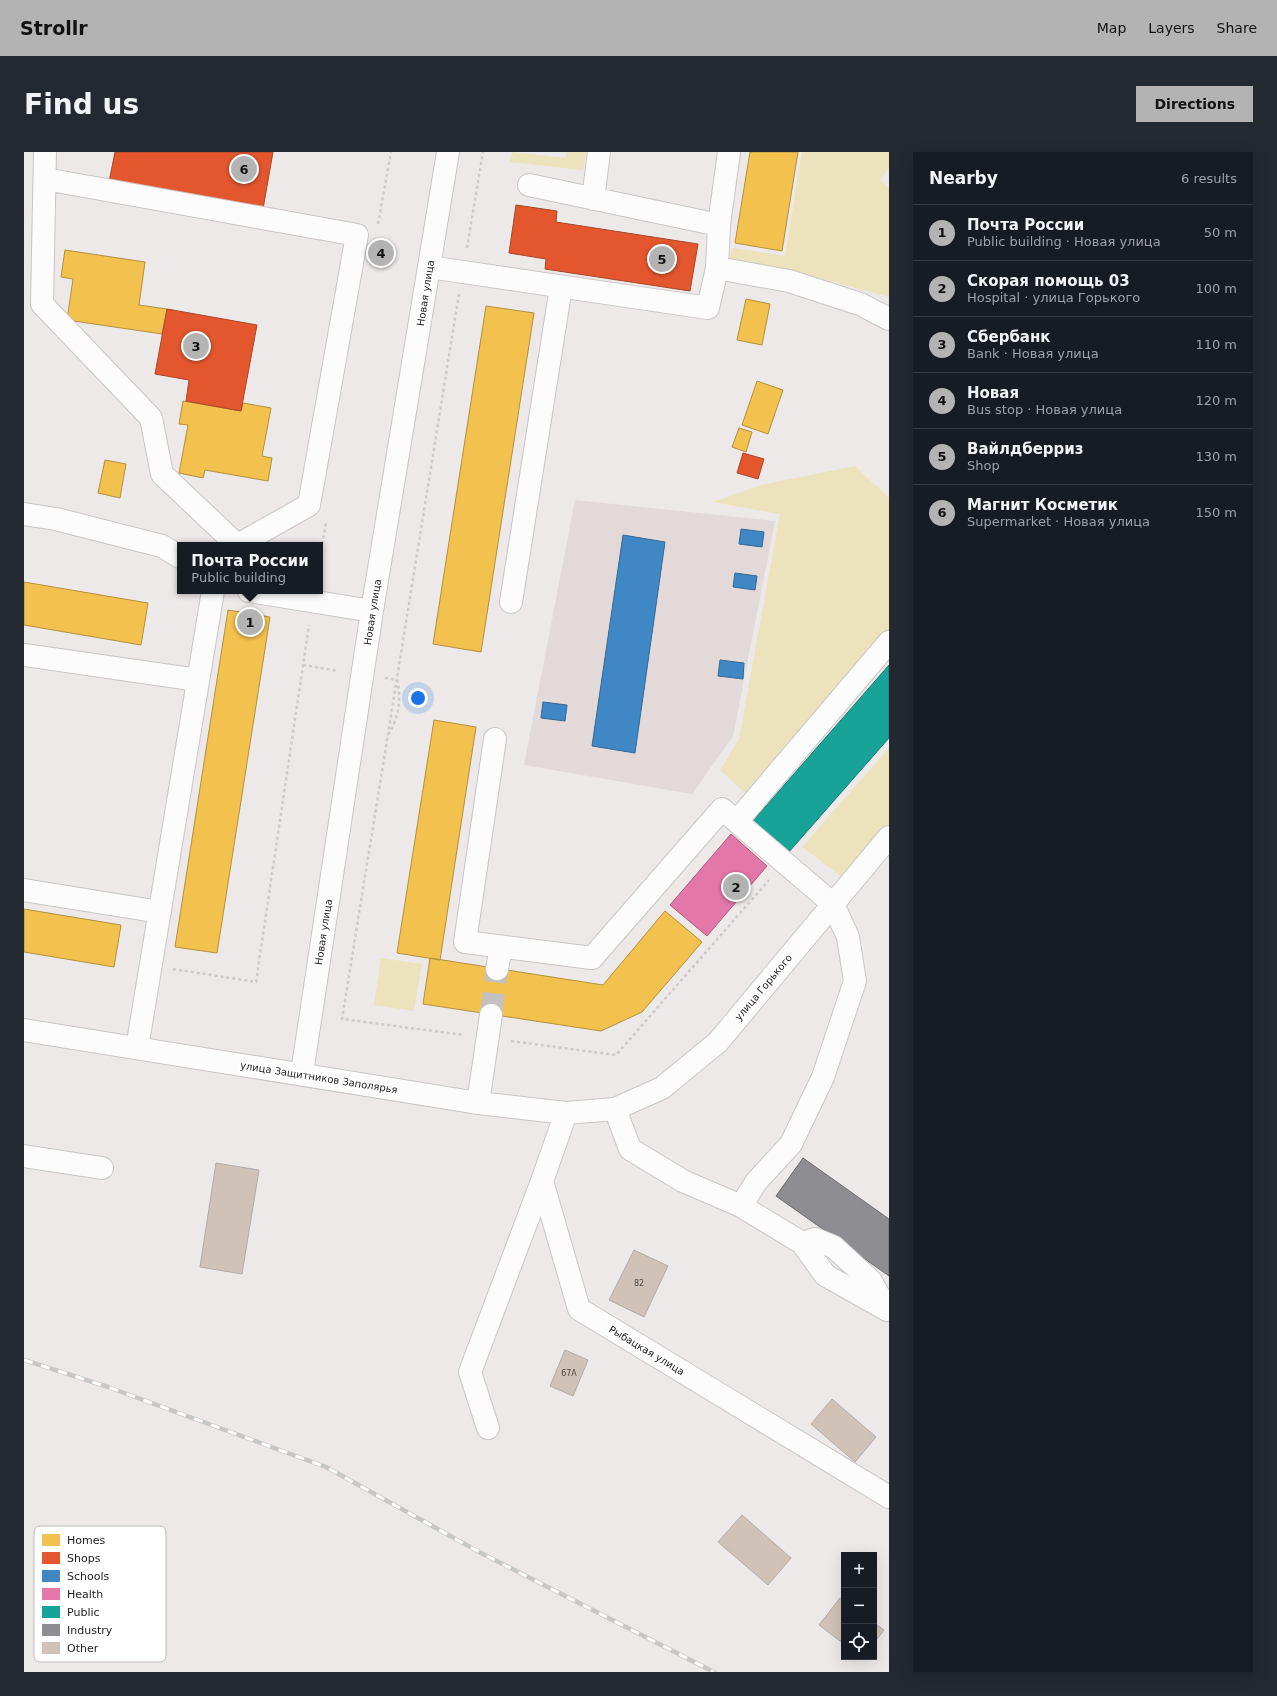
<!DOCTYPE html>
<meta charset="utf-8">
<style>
body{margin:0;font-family:"DejaVu Sans",sans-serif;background:#242831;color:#f1f3f6}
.controls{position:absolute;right:12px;bottom:12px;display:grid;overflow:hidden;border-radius:0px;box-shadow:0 4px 16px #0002}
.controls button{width:36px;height:36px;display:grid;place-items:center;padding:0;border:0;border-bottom:1px solid #363941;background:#171b24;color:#f1f3f6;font:20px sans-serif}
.you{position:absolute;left:394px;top:546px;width:14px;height:14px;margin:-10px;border:3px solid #fff;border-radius:50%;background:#1a73e8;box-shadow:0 0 0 6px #1a73e833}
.badge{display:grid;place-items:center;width:26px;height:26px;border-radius:50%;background:#b3b3b4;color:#111;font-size:13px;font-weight:700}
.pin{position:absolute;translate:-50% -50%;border:2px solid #fff;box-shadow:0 1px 4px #0006}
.popup{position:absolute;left:153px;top:390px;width:146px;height:52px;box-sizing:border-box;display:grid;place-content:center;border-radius:0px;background:#171b24;filter:drop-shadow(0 1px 3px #0005);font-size:13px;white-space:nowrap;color:#9ea1a6}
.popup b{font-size:15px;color:#f1f3f6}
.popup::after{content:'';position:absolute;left:50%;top:100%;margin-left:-8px;border:8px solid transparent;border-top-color:#171b24}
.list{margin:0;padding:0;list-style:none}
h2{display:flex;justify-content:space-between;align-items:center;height:52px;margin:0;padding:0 16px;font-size:17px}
h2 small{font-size:13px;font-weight:400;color:#9ea1a6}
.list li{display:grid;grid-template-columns:26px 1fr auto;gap:12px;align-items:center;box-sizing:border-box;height:56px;padding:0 16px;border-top:1px solid #363941}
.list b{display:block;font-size:15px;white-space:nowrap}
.list p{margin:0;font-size:13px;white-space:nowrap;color:#9ea1a6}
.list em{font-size:13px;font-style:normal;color:#9ea1a6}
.icon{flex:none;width:22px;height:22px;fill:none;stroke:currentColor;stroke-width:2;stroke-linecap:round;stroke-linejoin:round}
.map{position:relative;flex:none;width:865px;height:1520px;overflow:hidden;border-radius:0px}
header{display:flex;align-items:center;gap:24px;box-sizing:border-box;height:56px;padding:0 20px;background:#b3b3b4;color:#111}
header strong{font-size:19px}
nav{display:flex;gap:22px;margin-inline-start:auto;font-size:14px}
.intro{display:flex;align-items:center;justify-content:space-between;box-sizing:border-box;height:96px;padding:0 24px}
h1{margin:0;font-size:28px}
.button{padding:10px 18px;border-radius:0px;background:#b3b3b4;color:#111;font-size:14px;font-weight:700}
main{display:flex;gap:24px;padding:0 24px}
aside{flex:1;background:#171b24;border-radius:0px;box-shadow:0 4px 16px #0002}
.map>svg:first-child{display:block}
.built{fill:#e3d9d8}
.green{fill:#ece2bb}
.homes{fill:#f2c14e;stroke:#b3903f}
.shops{fill:#e4572e;stroke:#a94629}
.schools{fill:#3f88c5;stroke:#356893}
.health{fill:#e377a8;stroke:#a85c7e}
.public{fill:#17a398;stroke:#197b73}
.industry{fill:#8d8d92;stroke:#6c6b6f}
.building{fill:#d0c2b6;stroke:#afacac}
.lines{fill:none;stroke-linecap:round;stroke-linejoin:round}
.minor-tunnel{stroke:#c4c0bf;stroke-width:22;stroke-dasharray:22 11;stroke-linecap:butt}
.minor-casing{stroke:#c9c6c5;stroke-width:24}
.path{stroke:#cbcbcb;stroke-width:2.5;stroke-dasharray:3 3;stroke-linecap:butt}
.minor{stroke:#fcfcfc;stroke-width:22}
.rail-casing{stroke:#c8c7c7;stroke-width:4.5}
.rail{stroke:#fff;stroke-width:3;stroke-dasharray:9;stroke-linecap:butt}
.labels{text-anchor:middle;stroke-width:4;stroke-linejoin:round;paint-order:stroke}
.number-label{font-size:8px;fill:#4b4643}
.street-label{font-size:10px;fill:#1f1d1d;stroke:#fff}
.key{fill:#fff;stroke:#bcbbbb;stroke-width:1}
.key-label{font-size:11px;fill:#1f1d1d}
</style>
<header>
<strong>Strollr</strong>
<nav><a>Map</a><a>Layers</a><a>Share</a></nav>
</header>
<div class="intro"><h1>Find us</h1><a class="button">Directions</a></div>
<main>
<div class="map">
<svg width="865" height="1520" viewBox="0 0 865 1520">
<rect width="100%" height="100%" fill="#ede9e8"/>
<path class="built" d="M551,348L751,369L709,584L668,642L500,613Z"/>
<path class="green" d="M488,0L541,6L543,0H562L559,18L486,10Z
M778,0H865V16L856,28L865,36V145L798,127L705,110L708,96L761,104Z
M831,314L865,346V503L734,653L696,618L715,587L756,362L689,350L737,333Z
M865,596V671L818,725L778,695Z
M357,806L398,812L390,859L350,853Z"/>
<path class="homes" d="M726,0H774L758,99L711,91Z
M41,98L121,110L115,153L143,157L138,182L43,168L49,127L37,125Z
M722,147L746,152L738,193L713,188Z
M462,154L510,161L457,500L409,492Z
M733,229L759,238L744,282L718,273Z
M159,249L217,259L219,251L247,256L238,304L248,306L244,329L181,318L179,326L155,321L164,273L155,272Z
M715,276L728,280L722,300L708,295Z
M81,308L102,312L96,346L74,341Z
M0,430L124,451L117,493L0,473Z
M204,458L246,465L193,801L151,795Z
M410,568L452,575L416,808L373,801Z
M0,757L97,773L90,815L0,800Z
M641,759L678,790L618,860L577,879L399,852L406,806L579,833Z"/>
<path class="shops" d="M91,0H249L239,57L85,30Z
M492,53L533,59L532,70L674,92L666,139L521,117L522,107L485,101Z
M143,157L233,173L217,259L162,249L165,228L131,222Z
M719,301L740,307L734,327L713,321Z"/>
<path class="schools" d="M717,377L740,380L738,395L715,392Z
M599,383L641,390L611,601L568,594Z
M711,421L733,424L731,438L709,435Z
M696,508L720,511L719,527L694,524Z
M519,550L543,553L541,569L517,566Z"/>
<path class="health" d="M707,682L743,714L683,784L646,753Z"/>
<path class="public" d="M865,513V586L764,701L728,670Z"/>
<path class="industry" d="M779,1006L865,1067V1124L752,1044Z"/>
<path class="building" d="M192,1011L235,1018L218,1122L176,1115Z
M610,1098L644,1114L620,1165L585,1148Z
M541,1198L564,1208L549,1244L526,1234Z
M808,1247L852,1285L831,1310L787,1272Z
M718,1363L767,1406L744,1433L694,1390Z
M816,1446L820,1449V1492L795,1473Z
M850,1471L860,1478L850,1491Z"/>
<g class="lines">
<path class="minor-tunnel" d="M467,863L473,817"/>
<defs>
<path id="minor" d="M21,0L18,152L127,266L138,322L213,393
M21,27L333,83L285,353L214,393
M505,33L695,73
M569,47L575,0
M405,115L684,156L693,116L695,73L705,0
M693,116L765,129L836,152L865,167
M0,362L32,367L138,394L156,405
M225,439L348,459
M487,450L537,135
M0,503L174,528
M471,587L441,790L568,806L698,657L809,752L824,785L831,829L799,925L767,992L732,1030L717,1054L659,1029L606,997L591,957
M713,669L865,490
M0,738L136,760
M473,817L477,795
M0,878L454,951L542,961L591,957L638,936L694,890L865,685
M113,896L189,439
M278,921L348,459L424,0
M454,951L467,863
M542,961L518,1029L555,1157L865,1345
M0,1004L78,1016
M717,1054L778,1091L801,1123L863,1158
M778,1091L791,1087L810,1095L847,1129L863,1158
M464,1276L446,1220L518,1029"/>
</defs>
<use href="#minor" class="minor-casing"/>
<path class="path" d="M354,72L367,0
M443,96L459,0
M435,142L318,867L440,883
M296,404L302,371
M279,513L314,519
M361,526L373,528C378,547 374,566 365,582
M149,817L232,830L285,473
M487,889L592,903L745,728"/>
<use href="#minor" class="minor"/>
<defs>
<path id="rail" d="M0,1208L84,1235L302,1315L457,1401L690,1520"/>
</defs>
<use href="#rail" class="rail-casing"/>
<use href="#rail" class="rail"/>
</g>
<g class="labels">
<g class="number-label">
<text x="615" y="1134">82</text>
<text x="545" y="1224">67А</text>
</g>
<g class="street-label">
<text transform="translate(401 141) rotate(-81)" y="4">Новая улица</text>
<text transform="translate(348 460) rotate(-81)" y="4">Новая улица</text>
<text transform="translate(299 780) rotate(-81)" y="4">Новая улица</text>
<text transform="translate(739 835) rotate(-50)" y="4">улица Горького</text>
<text transform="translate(295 925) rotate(9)" y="4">улица Защитников Заполярья</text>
<text transform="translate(623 1198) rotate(31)" y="4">Рыбацкая улица</text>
</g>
</g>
<rect x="10" y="1374" width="132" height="136" rx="6" class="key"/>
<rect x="18" y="1382" width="18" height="12" fill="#f2c14e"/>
<rect x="18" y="1400" width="18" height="12" fill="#e4572e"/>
<rect x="18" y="1418" width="18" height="12" fill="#3f88c5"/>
<rect x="18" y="1436" width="18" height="12" fill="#e377a8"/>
<rect x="18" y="1454" width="18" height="12" fill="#17a398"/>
<rect x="18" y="1472" width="18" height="12" fill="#8d8d92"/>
<rect x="18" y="1490" width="18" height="12" fill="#d0c2b6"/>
<g class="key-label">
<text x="43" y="1392">Homes</text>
<text x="43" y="1410">Shops</text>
<text x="43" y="1428">Schools</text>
<text x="43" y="1446">Health</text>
<text x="43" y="1464">Public</text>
<text x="43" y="1482">Industry</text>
<text x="43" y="1500">Other</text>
</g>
</svg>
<div class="controls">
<button>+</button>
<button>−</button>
<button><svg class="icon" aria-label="locate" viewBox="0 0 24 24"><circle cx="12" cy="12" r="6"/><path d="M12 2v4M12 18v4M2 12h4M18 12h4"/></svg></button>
</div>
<div class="you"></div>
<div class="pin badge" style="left:226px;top:470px">1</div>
<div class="popup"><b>Почта России</b>Public building</div>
<div class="pin badge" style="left:712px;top:735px">2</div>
<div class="pin badge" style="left:172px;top:194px">3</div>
<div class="pin badge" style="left:357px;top:101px">4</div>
<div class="pin badge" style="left:638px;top:107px">5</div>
<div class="pin badge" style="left:220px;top:17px">6</div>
</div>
<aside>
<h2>Nearby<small>6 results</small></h2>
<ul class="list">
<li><span class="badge">1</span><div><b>Почта России</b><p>Public building · Новая улица</p></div><em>50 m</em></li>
<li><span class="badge">2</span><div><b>Скорая помощь 03</b><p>Hospital · улица Горького</p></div><em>100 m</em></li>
<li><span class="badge">3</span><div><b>Сбербанк</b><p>Bank · Новая улица</p></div><em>110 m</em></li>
<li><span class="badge">4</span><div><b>Новая</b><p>Bus stop · Новая улица</p></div><em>120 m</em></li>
<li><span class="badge">5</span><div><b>Вайлдберриз</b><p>Shop</p></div><em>130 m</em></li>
<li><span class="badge">6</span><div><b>Магнит Косметик</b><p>Supermarket · Новая улица</p></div><em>150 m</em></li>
</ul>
</aside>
</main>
